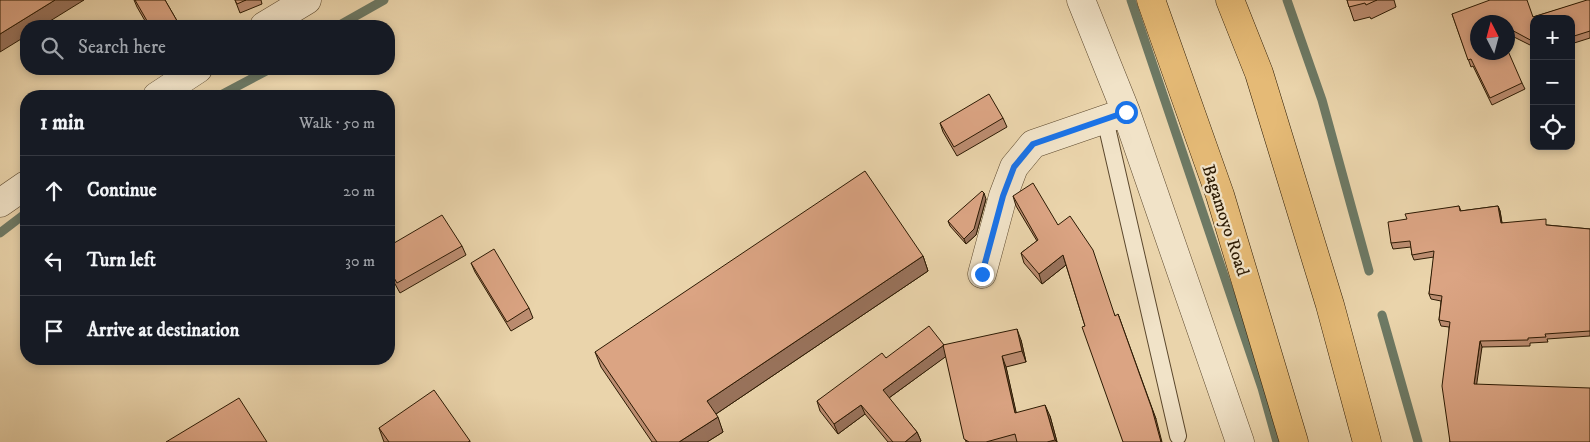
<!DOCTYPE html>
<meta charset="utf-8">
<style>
body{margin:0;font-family:"IM FELL DW Pica",serif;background:#242831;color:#f1f3f6}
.controls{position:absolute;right:15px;top:15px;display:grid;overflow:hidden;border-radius:10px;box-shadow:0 2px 8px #0003}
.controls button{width:45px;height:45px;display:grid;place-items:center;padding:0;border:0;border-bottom:1px solid #363941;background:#171b24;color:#f1f3f6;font:25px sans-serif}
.compass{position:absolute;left:1470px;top:15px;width:45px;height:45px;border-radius:50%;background:#171b24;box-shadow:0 2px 8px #0003;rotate:354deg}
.stop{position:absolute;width:15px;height:15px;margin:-11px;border:4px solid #1a73e8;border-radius:50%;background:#fff}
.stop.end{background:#1a73e8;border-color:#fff;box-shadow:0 1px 5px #0008}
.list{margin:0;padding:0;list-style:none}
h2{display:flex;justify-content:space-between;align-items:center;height:65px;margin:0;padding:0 20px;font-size:21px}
h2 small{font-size:16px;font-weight:400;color:#9ea1a6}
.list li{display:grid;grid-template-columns:32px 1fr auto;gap:15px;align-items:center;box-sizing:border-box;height:70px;padding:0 20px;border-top:1px solid #363941}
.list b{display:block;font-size:19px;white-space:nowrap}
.list em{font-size:16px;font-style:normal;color:#9ea1a6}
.icon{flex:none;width:28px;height:28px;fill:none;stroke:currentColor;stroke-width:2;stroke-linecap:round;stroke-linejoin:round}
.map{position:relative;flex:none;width:1590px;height:442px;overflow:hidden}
.search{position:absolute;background:#171b24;box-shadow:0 2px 8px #0003;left:20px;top:20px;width:375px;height:55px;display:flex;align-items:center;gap:12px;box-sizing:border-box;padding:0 18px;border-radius:20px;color:#9ea1a6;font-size:19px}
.panel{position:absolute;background:#171b24;box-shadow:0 2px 8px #0003;left:20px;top:90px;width:375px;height:275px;border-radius:20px}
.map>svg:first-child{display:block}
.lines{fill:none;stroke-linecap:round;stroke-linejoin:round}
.stream{stroke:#6d7964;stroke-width:9}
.lane-casing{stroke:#5c482d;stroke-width:18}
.street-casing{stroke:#5c482d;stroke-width:29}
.highway-casing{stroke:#2c1a03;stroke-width:29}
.lane{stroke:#f1e3c8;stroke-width:16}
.street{stroke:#f1e3c8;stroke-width:28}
.highway{stroke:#e5ba76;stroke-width:28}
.wall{fill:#bc8d71;stroke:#2c1a03}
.shaded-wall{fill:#99735c;stroke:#2c1a03}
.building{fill:#dba483;stroke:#2c1a03}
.route{stroke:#1a73e8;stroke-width:6}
.labels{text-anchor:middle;stroke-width:4.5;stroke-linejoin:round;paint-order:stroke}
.street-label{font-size:18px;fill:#2c1a03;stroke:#f1e3c8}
</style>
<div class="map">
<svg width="1590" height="442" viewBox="0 0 1590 442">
<rect width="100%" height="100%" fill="#ead4ab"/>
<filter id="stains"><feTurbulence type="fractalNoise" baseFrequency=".004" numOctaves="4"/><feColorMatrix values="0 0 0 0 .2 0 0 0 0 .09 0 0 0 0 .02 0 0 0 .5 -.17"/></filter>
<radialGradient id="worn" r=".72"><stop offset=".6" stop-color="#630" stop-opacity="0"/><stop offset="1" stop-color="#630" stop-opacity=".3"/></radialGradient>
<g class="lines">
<path class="stream" d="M1131,0L1262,388L1277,442
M1287,0L1322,100L1369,271
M338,26L384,0
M219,96L270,69
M0,233L26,213
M1382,315L1418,442"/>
<defs>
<path id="lane" d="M1105,119L1178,436"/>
<path id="street" d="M1081,0L1126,112L1240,442
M264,26L307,0
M157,96L198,69
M0,203L26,185
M982,274L1003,196L1014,167L1033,144L1126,112"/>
<path id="highway" d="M1151,0L1220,195L1294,442
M1230,0L1259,73L1330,305L1367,442"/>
</defs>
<use href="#lane" class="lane-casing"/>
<use href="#street" class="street-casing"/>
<use href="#highway" class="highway-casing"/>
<use href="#lane" class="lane"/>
<use href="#street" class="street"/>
<use href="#highway" class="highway"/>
</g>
<path class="wall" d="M134,0H165L180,26H148L137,7Z
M235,0H261L262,4L240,13Z
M1347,0H1394L1396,7L1371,19L1370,17L1354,21Z
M1590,0V38L1571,44V19H1534V47L1508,34V22H1478L1522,83L1525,89L1492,105L1473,66L1471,67L1452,14L1533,17Z
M1003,118L1007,127L957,156L943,132L940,123Z
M1013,196L1058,225L1115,315L1156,419L1085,326L1066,265L1042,284L1024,263L1021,253L1037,241L1016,206Z
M986,199L976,235L966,244L950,226L948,221Z
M1459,206L1461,211L1498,206L1500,211L1502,223L1547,225L1590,229V336L1547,339L1548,342L1530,343V346L1482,347L1450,442L1449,327L1441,326L1439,320L1441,301L1431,299L1429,294L1434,257L1414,260L1412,255L1411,247L1393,249L1391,243L1407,219Z
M389,246H462L466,255L400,293L389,273Z
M923,256L928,271L716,414L723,432L707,442H652L601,367L595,352Z
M471,263L529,308L533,318L511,331L475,272Z
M1021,340L1026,362L1006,367L1016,413L1050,416L1057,442H966L946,356L889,398L917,432L921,441L920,442H888L865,414L838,434L820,411L817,401L886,358L944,345Z
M379,428L470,441V442H384Z"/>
<path class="shaded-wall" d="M55,0H84L42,26H26V36L0,52V34Z
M984,193L986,199L976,235L966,244L964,239Z
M1498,206L1500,211L1503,229L1501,223Z
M1063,255L1066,265L1042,284L1039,274Z
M923,256L928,271L713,416L707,401Z
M1118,314L1156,419L1162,442H1161Z
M1017,329L1021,340L1026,362L1022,351Z
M1480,341L1482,347L1476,389L1474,384Z
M944,345L948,355L886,400L883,390Z
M1002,356L1006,367L1019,425L1015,413Z
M861,405L865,414L838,434L834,424Z
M1045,405L1050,416L1057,442L1055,440Z
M718,417L723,432L707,442H679Z
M917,432L921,441L920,442H905Z"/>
<path class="building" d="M0,0H55L0,34Z
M135,0H165L180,26H150Z
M235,0H246L237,4Z
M1347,0H1377L1366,5L1365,3L1349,7Z
M1490,0H1527L1533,17L1587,0H1590V31L1571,37V19H1534V42L1508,28V22H1496L1493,21L1494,22H1478V52H1508V51L1522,83L1490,98L1471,59L1468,60L1452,14Z
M989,94L1003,118L954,147L940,123Z
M865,171L923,256L707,401L718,417L679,442H657L595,352Z
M1033,183L1058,225L1070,216L1093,250L1115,316L1118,314L1152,409L1161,442H1123L1082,327L1085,326L1063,255L1039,274L1021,253L1038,240L1013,196Z
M982,191L984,193L974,229L964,239L948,221Z
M1459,206L1460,211L1498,206L1501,223L1546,219V225L1590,229V331L1545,334L1546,337L1528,338V340L1480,341L1474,384L1590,388V442H1450L1442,386L1450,322L1439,320L1442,296L1429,294L1434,251L1412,255L1410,241L1391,243L1388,222L1407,219L1405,214Z
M442,215L462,246L397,283L389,269V246Z
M494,249L529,308L507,322L471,263Z
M929,326L944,345L883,390L917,432L905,442H893L861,405L834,424L817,401L882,353L886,358Z
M1017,329L1022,351L1002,356L1015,413L1045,405L1055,440L1047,442H1017L1015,434L986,442H969L964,439L943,345Z
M434,390L470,441L468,442H389L379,428Z
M239,398L267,442H166Z"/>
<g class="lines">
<path class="route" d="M982,274L1003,196L1014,167L1033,144L1126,112"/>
</g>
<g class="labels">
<g class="street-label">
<text transform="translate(1226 220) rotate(72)" y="6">Bagamoyo Road</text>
</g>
</g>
<rect width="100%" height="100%" filter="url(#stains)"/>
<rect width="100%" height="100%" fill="url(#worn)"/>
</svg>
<div class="controls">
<button>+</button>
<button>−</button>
<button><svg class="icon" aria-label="locate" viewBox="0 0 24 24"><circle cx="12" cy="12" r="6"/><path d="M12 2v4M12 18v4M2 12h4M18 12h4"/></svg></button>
</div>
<svg class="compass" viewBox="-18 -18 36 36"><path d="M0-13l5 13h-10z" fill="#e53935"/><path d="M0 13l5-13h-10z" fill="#9ea1a6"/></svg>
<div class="stop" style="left:1126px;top:112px"></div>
<div class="stop end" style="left:982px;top:274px"></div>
<div class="search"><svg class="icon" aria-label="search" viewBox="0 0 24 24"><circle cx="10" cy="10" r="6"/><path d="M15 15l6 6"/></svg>Search here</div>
<section class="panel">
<h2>1 min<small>Walk · 50 m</small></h2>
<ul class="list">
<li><svg class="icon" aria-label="ahead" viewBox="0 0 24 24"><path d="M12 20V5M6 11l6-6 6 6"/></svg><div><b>Continue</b></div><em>20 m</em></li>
<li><svg class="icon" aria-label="left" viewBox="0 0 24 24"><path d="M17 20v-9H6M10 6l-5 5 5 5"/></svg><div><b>Turn left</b></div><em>30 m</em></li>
<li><svg class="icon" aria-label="arrive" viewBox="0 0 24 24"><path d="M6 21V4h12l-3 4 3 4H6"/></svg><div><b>Arrive at destination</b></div></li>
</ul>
</section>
</div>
